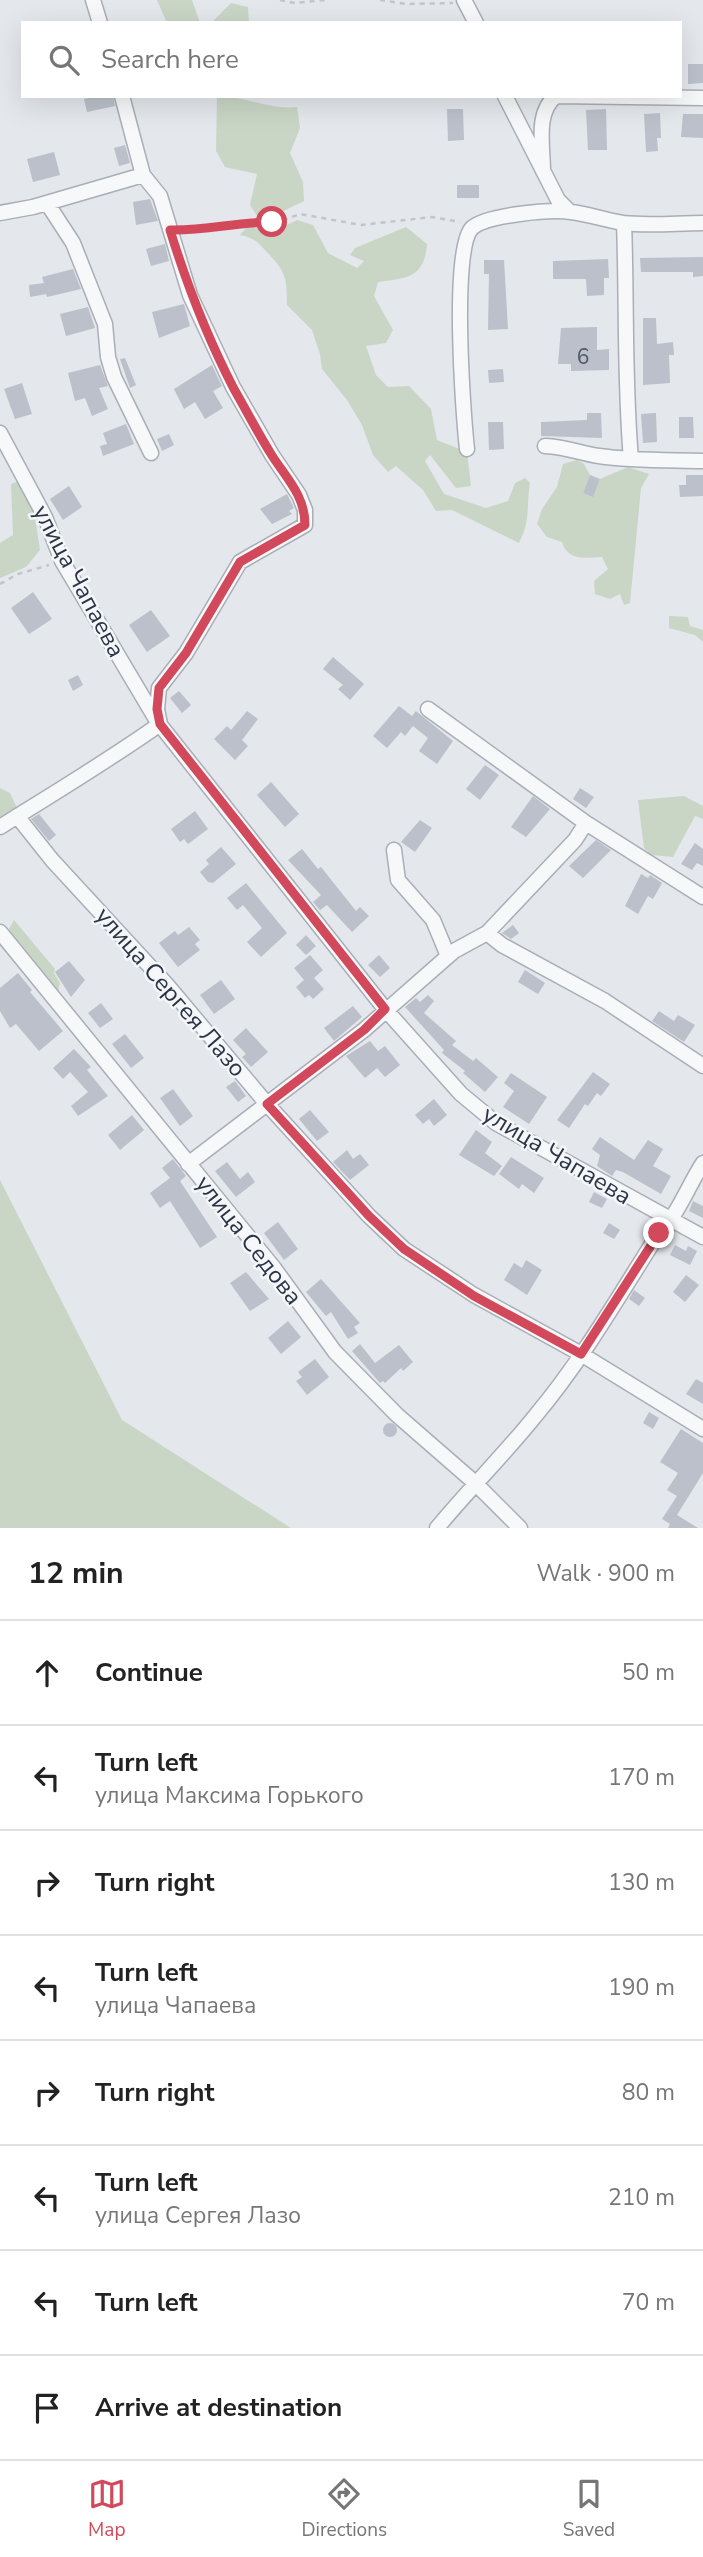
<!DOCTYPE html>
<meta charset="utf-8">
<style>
body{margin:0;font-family:"Nunito Sans",sans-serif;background:#f6f6f6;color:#222}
.stop{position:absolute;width:21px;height:21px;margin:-16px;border:5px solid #d1495b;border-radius:50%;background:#fff}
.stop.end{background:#d1495b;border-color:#fff;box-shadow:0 2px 7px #0008}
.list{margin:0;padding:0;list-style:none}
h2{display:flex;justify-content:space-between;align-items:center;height:91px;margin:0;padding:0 28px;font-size:30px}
h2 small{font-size:23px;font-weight:400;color:#767676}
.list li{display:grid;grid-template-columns:46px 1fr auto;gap:21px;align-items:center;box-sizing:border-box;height:105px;padding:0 28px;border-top:2px solid #e0e0e0}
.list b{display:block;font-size:26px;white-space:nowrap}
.list p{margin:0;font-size:23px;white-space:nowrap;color:#767676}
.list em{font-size:23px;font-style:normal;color:#767676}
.icon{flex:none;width:38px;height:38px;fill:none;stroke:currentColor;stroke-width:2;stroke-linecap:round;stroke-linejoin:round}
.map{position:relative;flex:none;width:703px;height:1528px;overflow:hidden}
.search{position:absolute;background:#fff;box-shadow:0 7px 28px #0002;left:21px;right:21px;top:21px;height:77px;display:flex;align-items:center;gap:18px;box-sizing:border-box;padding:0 24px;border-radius:0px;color:#767676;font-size:26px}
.sheet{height:931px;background:#fff}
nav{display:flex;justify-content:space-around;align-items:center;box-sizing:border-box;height:98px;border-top:2px solid #e0e0e0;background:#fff;font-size:19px;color:#767676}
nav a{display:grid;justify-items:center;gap:4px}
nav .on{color:#d1495b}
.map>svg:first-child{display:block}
.green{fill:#c9d6c5}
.building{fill:#bbc0ca}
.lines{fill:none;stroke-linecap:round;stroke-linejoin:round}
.street-casing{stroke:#a9aeb7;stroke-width:17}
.path{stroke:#c2c5cb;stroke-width:2.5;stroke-dasharray:5 5;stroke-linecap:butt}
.street{stroke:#f7f8fa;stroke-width:14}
.route{stroke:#d1495b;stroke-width:9}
.labels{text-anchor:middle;stroke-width:5;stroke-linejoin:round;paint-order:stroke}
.number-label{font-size:21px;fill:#4f5766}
.street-label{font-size:24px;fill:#2b3445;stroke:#f4f6f9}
</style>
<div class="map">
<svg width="703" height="1528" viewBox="0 0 703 1528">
<rect width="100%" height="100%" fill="#e4e7ec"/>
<path class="green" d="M157,0H192L200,23H167Z
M231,3L248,7L249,23H211Z
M217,96C244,96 270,110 297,107L300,128L290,153L303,182L304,201L279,213L257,216L250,205L257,174L225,167L216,151Z
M297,220L313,225L328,253L357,268L364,261L350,255L355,248L406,227L427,244C424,278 408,278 378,282L374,296L393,330L386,343L366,346L376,375L388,387L409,386L431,409L437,440L467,452L471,486L456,488L430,455L425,461L444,494L486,508L508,501L515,483L525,478L530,483C526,507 531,520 519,543L452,510L436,511L423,490L396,466L388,472L373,455L362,425L347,400L322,369L320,354L312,330L287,305C287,274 285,271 264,249C256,240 253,238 240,235L247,227L281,228Z
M577,460L584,464L590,475L583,493L592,496L600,479L628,467L649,474L641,488L630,603L624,605L620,594L610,599L595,594L594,581L608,569L602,557C585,558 568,561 562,542L547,537L537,524L542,509L557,487L563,464Z
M19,481L34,511L40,550L26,567L0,578V543L13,535L11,484Z
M669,616L688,617L690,626L703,630V642L695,635L669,628Z
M0,788L10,793L17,808L0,818Z
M684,796L703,806V819L695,816L673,857L651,855L644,848L638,800Z
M14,920L55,969L54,973L60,983L58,992H53L14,948L9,929Z
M0,1180L122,1420L291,1528H0Z"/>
<path class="building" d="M688,64H703V83L688,84Z
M97,96H113L115,106L87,112L84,99Z
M447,109H463L464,140L448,141Z
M606,109L607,150H588L586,110Z
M660,113L661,138H657L658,151L646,152L644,114Z
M683,114H703V138L681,137Z
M125,145L130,163L119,166L114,148Z
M54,152L60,175L33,182L27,159Z
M457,185H479V198H457Z
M150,199L158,221L136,225L133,202Z
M165,244L169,261L151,266L146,249Z
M703,257V276L693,277V272H641L640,258Z
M608,259L609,278H604V295L587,296L586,279H553V261Z
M484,260H504L508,329L488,330L489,274H484Z
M73,269L81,289L47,297L46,294L30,297L29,285L44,283L42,277Z
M184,304L190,326L159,338L152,312Z
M88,307L95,328L66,336L60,314Z
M643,318H656L657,344L673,342L674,355H669L670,383L643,385Z
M597,327V350L609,349V370L571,371V364H558L561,328Z
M125,358L136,385L130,388L120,359Z
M100,365L108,386L99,388L108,409L92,416L85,398L75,401L68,373Z
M212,365L222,386L213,391L223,408L205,419L195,402L184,409L174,389Z
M503,369L504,382L489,383L488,370Z
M22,383L32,414L15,419L4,389Z
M587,413H601L602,438L541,436V422L587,420Z
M656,413L657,442L643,443L641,414Z
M679,417H693L694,438H679Z
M488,422H503L504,449L489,450Z
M126,424L134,444L103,456L100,446L107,444L103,433Z
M169,434L174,445L162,451L157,439Z
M590,475L600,479L593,497L583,493Z
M686,475H703V496L680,497L679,485H686Z
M69,486L82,507L63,520L50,499Z
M287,494L294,508L289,511L292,514L272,524L260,509Z
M33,592L52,619L29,634L11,608Z
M151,610L170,636L147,652L129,625Z
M333,657L364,684L350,700L338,689L343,685L323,669Z
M78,675L83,685L73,691L68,680Z
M179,691L191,705L182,713L170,698Z
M399,706L412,716L416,711L453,741L437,764L419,751L428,738L413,726L405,736L401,732L387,748L373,736Z
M247,711L258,719L242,740L248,746L235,760L214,739L227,726L231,730Z
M485,765L499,775L480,800L466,789Z
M271,782L299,814L285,827L257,795Z
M580,788L594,797L586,808L573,799Z
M533,796L550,809L526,837L511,827Z
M195,811L208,829L188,844L184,839L180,842L171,829Z
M39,814L56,835L49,841L31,819Z
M420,820L432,828L415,852L401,842Z
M596,840L611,850L583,878L569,866Z
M695,843L703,849V866L697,863L692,870L681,864Z
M221,847L236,864L213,883L208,882L200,872L209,864L206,860Z
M302,849L318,869L321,867L356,911L360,907L369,916L352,932L327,905L320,910L313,902L321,895L288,860Z
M641,874L648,878L650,875L662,883L653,899L648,896L638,914L625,906Z
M246,883L287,933L261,957L247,942L262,928L243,905L237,910L227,898Z
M513,925L519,933L511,939L502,933Z
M189,927L200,940L195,944L200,950L178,967L159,943L175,931L178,935Z
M306,935L316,946L306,955L296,945Z
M310,955L323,970L314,978L324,989L313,999L309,995L305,998L296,987L304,980L294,968Z
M379,955L390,968L380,977L368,965Z
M69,961L85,980L71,997L55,972Z
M525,970L545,983L538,994L518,982Z
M18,973L32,990L30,992L63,1031L39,1051L16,1024L10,1028L0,1011V988Z
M221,980L235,999L214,1014L200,995Z
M428,995L434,1001L424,1013L456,1041L452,1045L473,1061L476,1058L498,1077L485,1092L463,1073L465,1071L442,1053L444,1050L405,1007L416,998L420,1002Z
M101,1003L113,1019L100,1028L88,1013Z
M353,1006L362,1017L334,1041L324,1028Z
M659,1011L674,1021L678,1015L695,1025L684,1042L652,1021Z
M246,1028L268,1052L251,1067L242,1057L246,1054L233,1040Z
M125,1034L144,1058L131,1068L112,1044Z
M370,1041L378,1051L385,1046L400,1065L385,1077L377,1068L365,1078L346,1056Z
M74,1049L91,1067L87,1070L108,1096L78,1116L71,1106L88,1092L70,1072L63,1079L53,1068Z
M593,1072L610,1084L601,1096L597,1093L588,1106L585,1104L569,1128L557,1120Z
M511,1073L547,1097L529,1124L503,1107L514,1091L504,1083Z
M235,1081L246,1096L238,1102L226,1087Z
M173,1089L193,1116L180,1126L160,1098Z
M434,1099L447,1115L434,1126L429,1119L423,1124L415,1115Z
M310,1110L329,1132L317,1141L299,1119Z
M132,1115L144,1130L120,1150L108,1135Z
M476,1130L492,1142L485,1153L502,1166L494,1176L459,1155Z
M600,1137L634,1160L648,1140L663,1149L653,1166L671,1176L661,1194L623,1172L616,1170L612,1176L597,1166L600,1155L592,1149Z
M347,1150L353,1159L360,1154L369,1165L350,1180L333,1162Z
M511,1157L544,1178L534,1193L522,1184L519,1189L499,1174Z
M173,1159L186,1176L180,1181L217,1237L200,1248L170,1201L160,1208L150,1193L170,1178L162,1168Z
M227,1162L240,1179L248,1172L255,1182L236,1197L215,1171Z
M594,1192L607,1199L602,1208L589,1202Z
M693,1201L703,1206V1218L689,1211Z
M278,1222L298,1249L284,1260L264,1233Z
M609,1223L620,1230L614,1239L603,1233Z
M675,1245L686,1251L688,1246L697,1251L690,1265L670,1255Z
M526,1260L542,1270L527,1295L504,1280L514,1263L522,1268Z
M246,1272L269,1299L250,1311L230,1283Z
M686,1275L699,1285L685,1302L673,1292Z
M321,1279L360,1323L354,1327L358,1333L348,1339L331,1312L326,1316L306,1292Z
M634,1290L645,1298L639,1306L629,1299Z
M288,1321L301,1337L281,1354L268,1338Z
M360,1344L375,1363L399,1345L413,1362L403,1371L401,1368L385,1383L383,1381L380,1383L352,1351Z
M315,1359L329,1377L307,1395L296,1381L302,1377L298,1372Z
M696,1379L703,1383V1404L686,1394Z
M649,1412L659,1418L653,1429L643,1423Z
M383 1430a7 7 0 1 1 14 0a7 7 0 1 1-14 0Z
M681,1429L703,1443V1473L677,1515L698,1528H668L670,1524L662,1519L677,1496L667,1490L678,1473L660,1462Z"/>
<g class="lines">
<defs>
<path id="street" d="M93,0L100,23
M464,0L476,23
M505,96L558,200L569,211
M543,171C543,147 535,112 556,96L703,98
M47,203L73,243L105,324L108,357L114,377L151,453
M0,213L33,207L143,175
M624,223C627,302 624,380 631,459
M0,433L45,517L62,561L157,721L385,1009L461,1094L496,1123L703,1237
M545,446C567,447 579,453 599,456C633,461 668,460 703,461
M467,449C463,414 451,248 472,228C486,215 551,209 571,212C588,214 605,220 623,223C649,226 677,223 703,223
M428,709L586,823L703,897
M17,816L52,860L168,986L267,1104L369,1216L404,1249L474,1295L581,1354L703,1429
M0,827C54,793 108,761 160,724L157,709L159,688L186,653L240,562L305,525V510L299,495L272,455L233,387L190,295L160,196L143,175L122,96
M394,850L398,880L433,920L448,956
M0,932L274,1268L335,1352L397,1415L474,1482L520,1528
M487,933L502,945L605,1001L703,1066
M188,1164L364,1030L454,951L487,933L575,840L586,823
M437,1528C469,1489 505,1454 536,1415C583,1359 620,1294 659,1233C678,1215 688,1186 703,1163"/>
</defs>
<use href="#street" class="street-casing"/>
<path class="path" d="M280,0L295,3L326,0
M380,0L406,4L453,3
M184,230L219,228L236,222L281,221L300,214L361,225L432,217L460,222
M0,584L18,574L49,565"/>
<use href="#street" class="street"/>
</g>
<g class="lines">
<path class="route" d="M272,222C237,222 205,231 170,230C187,285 207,337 234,389C246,410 258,433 271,454C286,478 305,495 305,525L240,562L186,653L159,688L157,709L160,724L385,1009L364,1030L267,1104L369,1216L404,1249L474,1296L581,1354L659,1233"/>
</g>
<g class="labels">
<g class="number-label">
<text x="583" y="364">6</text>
</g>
<g class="street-label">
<text transform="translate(79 581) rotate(62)" y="8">улица Чапаева</text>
<text transform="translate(171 992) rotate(49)" y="8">улица Сергея Лазо</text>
<text transform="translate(557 1155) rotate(31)" y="8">улица Чапаева</text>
<text transform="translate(249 1240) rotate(52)" y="8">улица Седова</text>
</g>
</g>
</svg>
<div class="stop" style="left:272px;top:222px"></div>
<div class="stop end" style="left:659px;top:1233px"></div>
<div class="search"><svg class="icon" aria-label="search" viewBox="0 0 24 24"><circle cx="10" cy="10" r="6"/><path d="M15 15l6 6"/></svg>Search here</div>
</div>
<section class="sheet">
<h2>12 min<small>Walk · 900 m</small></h2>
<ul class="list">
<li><svg class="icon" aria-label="ahead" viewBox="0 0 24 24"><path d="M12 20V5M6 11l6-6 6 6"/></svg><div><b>Continue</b></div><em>50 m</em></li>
<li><svg class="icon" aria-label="left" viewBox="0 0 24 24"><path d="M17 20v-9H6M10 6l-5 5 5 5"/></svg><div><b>Turn left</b><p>улица Максима Горького</p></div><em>170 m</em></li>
<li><svg class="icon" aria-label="right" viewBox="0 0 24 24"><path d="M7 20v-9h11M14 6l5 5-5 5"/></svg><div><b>Turn right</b></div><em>130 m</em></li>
<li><svg class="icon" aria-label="left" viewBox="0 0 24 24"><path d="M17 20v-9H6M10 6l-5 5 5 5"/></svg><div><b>Turn left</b><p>улица Чапаева</p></div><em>190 m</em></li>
<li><svg class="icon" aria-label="right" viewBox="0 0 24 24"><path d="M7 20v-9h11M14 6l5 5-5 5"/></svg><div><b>Turn right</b></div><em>80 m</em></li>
<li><svg class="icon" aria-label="left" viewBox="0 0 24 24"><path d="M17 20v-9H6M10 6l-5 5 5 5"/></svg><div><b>Turn left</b><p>улица Сергея Лазо</p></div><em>210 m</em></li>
<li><svg class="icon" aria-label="left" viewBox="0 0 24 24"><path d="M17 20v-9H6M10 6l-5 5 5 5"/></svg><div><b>Turn left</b></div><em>70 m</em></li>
<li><svg class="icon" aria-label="arrive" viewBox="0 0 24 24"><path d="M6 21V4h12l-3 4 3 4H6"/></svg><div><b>Arrive at destination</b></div></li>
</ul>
</section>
<nav>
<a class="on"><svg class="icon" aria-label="map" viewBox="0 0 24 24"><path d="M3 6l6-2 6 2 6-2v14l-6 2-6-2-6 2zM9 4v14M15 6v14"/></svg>Map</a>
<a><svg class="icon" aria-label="directions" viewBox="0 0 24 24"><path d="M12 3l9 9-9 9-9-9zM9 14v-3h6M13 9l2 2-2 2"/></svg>Directions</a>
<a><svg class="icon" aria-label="saved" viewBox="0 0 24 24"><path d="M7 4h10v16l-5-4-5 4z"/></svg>Saved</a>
</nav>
